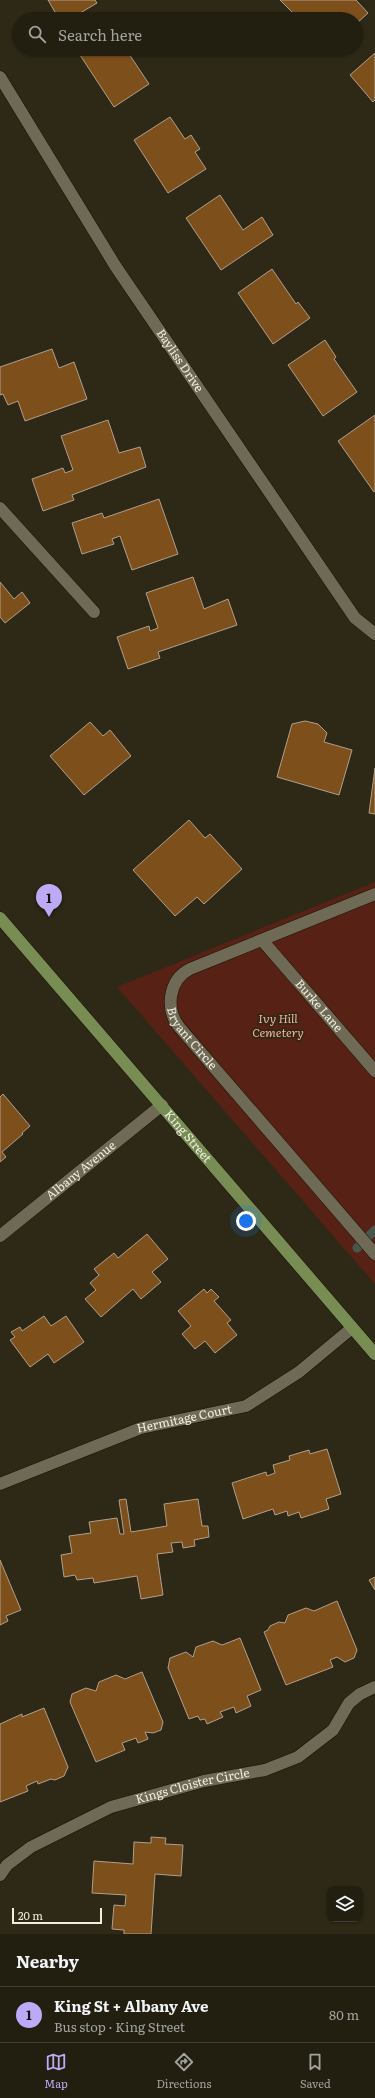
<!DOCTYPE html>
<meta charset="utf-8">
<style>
body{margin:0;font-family:Literata,serif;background:#2e2c1e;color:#f1f3f6}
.controls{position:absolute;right:12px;bottom:12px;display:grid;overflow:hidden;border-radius:8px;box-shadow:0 1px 3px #0004}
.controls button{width:36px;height:36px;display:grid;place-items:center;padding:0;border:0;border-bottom:1px solid #3f3d30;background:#221f10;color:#f1f3f6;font:20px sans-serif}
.scale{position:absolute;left:12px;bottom:10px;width:90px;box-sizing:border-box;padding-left:4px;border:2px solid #f0ede1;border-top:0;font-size:11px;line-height:14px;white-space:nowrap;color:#f0ede1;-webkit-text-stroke:3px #2d2916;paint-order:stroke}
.you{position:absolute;left:246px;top:1221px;width:14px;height:14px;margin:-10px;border:3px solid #fff;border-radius:50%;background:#1a73e8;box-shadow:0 0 0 6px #1a73e833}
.badge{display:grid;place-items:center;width:26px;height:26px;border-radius:50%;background:#bda9f5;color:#111;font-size:13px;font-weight:700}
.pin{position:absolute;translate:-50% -33px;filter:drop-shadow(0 1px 2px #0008)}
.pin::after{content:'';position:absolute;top:21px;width:14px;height:12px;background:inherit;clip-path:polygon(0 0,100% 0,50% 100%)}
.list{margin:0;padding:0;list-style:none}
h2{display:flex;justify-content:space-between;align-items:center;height:52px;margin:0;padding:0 16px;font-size:17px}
h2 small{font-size:13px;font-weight:400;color:#a2a29f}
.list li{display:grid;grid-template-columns:26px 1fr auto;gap:12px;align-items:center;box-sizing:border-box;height:56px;padding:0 16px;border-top:1px solid #3f3d30}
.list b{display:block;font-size:15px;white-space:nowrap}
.list p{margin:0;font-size:13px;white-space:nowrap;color:#a2a29f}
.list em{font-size:13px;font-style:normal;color:#a2a29f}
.icon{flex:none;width:22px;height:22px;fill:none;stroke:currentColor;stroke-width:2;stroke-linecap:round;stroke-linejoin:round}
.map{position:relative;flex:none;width:375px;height:1934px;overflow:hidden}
.search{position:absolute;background:#221f10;box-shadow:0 1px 3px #0004;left:12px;right:12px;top:12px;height:44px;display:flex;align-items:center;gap:10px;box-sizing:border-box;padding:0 14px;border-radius:22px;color:#a2a29f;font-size:15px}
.sheet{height:108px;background:#221f10}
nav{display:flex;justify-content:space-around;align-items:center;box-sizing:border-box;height:56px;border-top:1px solid #3f3d30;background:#221f10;font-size:11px;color:#a2a29f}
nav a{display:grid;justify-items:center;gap:2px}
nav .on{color:#bda9f5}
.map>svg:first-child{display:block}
.green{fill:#572116}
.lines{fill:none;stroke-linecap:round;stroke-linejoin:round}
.stream{stroke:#49564c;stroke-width:9}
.building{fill:#7d4f1a;stroke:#b19f8e}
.minor-casing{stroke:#161202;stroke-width:13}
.major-casing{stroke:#161202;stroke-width:13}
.minor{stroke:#6f6a55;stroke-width:12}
.major{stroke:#788d54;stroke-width:12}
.labels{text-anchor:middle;stroke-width:3.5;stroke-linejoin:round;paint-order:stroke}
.street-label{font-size:12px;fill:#f0ede1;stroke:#2d2916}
.park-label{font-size:12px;font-style:italic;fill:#fdae9d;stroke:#2d2916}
</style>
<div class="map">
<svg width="375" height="1934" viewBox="0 0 375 1934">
<rect width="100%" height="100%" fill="#2d2916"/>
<path class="green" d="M375,882V1284L117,987Z"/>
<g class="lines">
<path class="stream" d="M357,1248L375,1230"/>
</g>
<path class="building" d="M48,0H95L97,3L70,19H59Z
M280,0H356L368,13L356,24V19H303L299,15L297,17Z
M89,49H129L127,51L149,84L114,107L80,55Z
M375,53V100L373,102L350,75Z
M170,117L185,139L191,135L200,149L195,152L206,169L168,193L134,140Z
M220,195L243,230L262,217L273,235L221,270L186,218Z
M272,269L296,304L298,302L310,318L273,344L238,293Z
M325,340L336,357L334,359L357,392L323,416L288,365Z
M52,349L59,368L74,362L87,399L25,421L18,401L8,405L3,394L0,395V367Z
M375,415V491L374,492L338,441Z
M108,420L119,453L140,447L146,467L72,495L74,500L43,511L32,479L63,468L65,473L73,470L61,436Z
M159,499L178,554L132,570L120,536L112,539L114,544L82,554L72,523L102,513L104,518Z
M193,577L204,609L228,599L237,625L158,652L160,658L128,669L117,637L149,626L150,631L158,628L146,593Z
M0,582L14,599L22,592L30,603L5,623L0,617Z
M305,721L318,724L327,733L324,742L352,750L339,795L277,777L292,724Z
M90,722L103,736L110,730L131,756L84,795L50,756Z
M375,768V814L369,813Z
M189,820L205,838L210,834L242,869L204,904L197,897L175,916L133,870Z
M3,1094L30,1126L22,1133L23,1134L2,1152L6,1157L0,1162V1097Z
M147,1234L168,1259L152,1272L161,1282L141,1299L133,1289L101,1317L85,1299L96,1290L90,1283L99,1275L94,1269L114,1253L118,1258Z
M204,1289L207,1293L211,1289L219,1297L214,1301L231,1320L227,1323L237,1335L215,1353L205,1341L195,1349L182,1334L191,1326L178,1311Z
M44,1316L51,1326L66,1316L84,1342L54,1363L48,1354L30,1367L10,1340L15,1337L11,1332L20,1327L22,1331Z
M327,1449L341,1494L326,1499L329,1509L301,1518L299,1512L288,1516L287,1511L275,1515L273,1509L243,1519L232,1483L266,1472L267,1476L275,1473L273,1465L290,1460L289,1456L309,1450L310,1454Z
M126,1499L131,1532L167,1526L164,1504L198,1499L202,1526H208L209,1537L194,1540L195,1546L183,1548L182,1542L171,1543L173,1552L157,1554L163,1595L141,1599L137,1576L94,1583L93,1578L77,1580L75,1575L64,1577L61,1555L72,1553L69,1536L91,1533L89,1522L117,1518L120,1534H124L119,1500Z
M0,1560L21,1610L6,1616L8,1621L0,1625Z
M375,1577V1590L369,1580Z
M337,1601L357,1650L354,1658L345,1662L337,1657L330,1660L333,1667L286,1685L264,1632L268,1630L270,1626L279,1622L285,1623L288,1615L306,1608L314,1611Z
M240,1638L261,1690L247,1696L251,1706L236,1713L234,1707L220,1712L223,1717L207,1724L205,1719L200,1720L198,1716L189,1719L168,1668L170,1658L186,1652L193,1657L196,1647L213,1641L222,1645Z
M142,1672L163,1722L161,1730L153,1733L145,1732L148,1739L138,1743L136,1738L122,1743L125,1750L96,1762L70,1702L72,1694L86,1688L96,1691L99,1682L116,1675L125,1679Z
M44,1708L68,1767L64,1776L55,1780L51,1779L38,1784L37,1781L26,1786L28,1791L0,1802V1724L22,1714V1717Z
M151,1837L166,1838L165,1844L183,1845L181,1876L155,1874L151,1934H124V1930L112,1929L114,1905L125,1906L126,1895L92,1893L94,1861L133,1864L134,1842L151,1843Z"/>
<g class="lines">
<defs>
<g id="minor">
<path id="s1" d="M0,77L116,267L355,618L375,634"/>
<path d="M0,508L94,612"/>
<path id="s2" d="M375,894L190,969C168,980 165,1010 180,1028L375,1254"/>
<path id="s3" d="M262,940L375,1071"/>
<path id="s4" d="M0,1236L162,1105"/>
<path id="s5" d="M0,1484L141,1428L246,1406L299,1372L352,1328"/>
<path id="s6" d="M0,1875L7,1865L31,1847L111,1807L204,1781L265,1770L298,1757L333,1730L349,1703L360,1694L375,1687"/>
</g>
<g id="major">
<path id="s7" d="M0,918L375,1354"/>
</g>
</defs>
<use href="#minor" class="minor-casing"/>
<use href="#major" class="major-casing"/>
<use href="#minor" class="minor"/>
<use href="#major" class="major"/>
</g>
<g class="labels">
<g class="street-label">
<text dy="4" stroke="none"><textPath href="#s1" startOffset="336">Bayliss Drive</textPath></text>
<text dy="4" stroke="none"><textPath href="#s3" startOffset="87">Burke Lane</textPath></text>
<text dy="4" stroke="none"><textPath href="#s2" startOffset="283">Bryant Circle</textPath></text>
<text dy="4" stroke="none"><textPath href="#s7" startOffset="288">King Street</textPath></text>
<text dy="4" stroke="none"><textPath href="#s4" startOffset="104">Albany Avenue</textPath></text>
<text dy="4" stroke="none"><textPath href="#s5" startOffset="196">Hermitage Court</textPath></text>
<text dy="4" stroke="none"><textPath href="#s6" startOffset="216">Kings Cloister Circle</textPath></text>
</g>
<g class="park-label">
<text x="278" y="1023">Ivy Hill<tspan x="278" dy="14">Cemetery</tspan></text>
</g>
</g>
</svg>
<div class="controls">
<button><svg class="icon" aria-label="layers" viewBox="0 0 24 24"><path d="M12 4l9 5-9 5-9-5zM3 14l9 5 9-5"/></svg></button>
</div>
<div class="scale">20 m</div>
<div class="you"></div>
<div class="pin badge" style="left:49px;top:917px">1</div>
<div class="search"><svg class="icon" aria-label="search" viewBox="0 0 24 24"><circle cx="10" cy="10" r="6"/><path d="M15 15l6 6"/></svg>Search here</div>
</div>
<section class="sheet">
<h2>Nearby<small></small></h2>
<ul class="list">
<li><span class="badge">1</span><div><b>King St + Albany Ave</b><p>Bus stop · King Street</p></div><em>80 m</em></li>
</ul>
</section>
<nav>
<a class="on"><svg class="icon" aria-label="map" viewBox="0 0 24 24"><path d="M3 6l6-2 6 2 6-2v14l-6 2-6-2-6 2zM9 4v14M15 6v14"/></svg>Map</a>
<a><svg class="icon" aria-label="directions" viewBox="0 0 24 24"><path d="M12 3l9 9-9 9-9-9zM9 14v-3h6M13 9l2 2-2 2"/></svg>Directions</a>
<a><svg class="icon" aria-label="saved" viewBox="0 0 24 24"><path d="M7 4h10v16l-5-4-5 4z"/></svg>Saved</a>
</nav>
